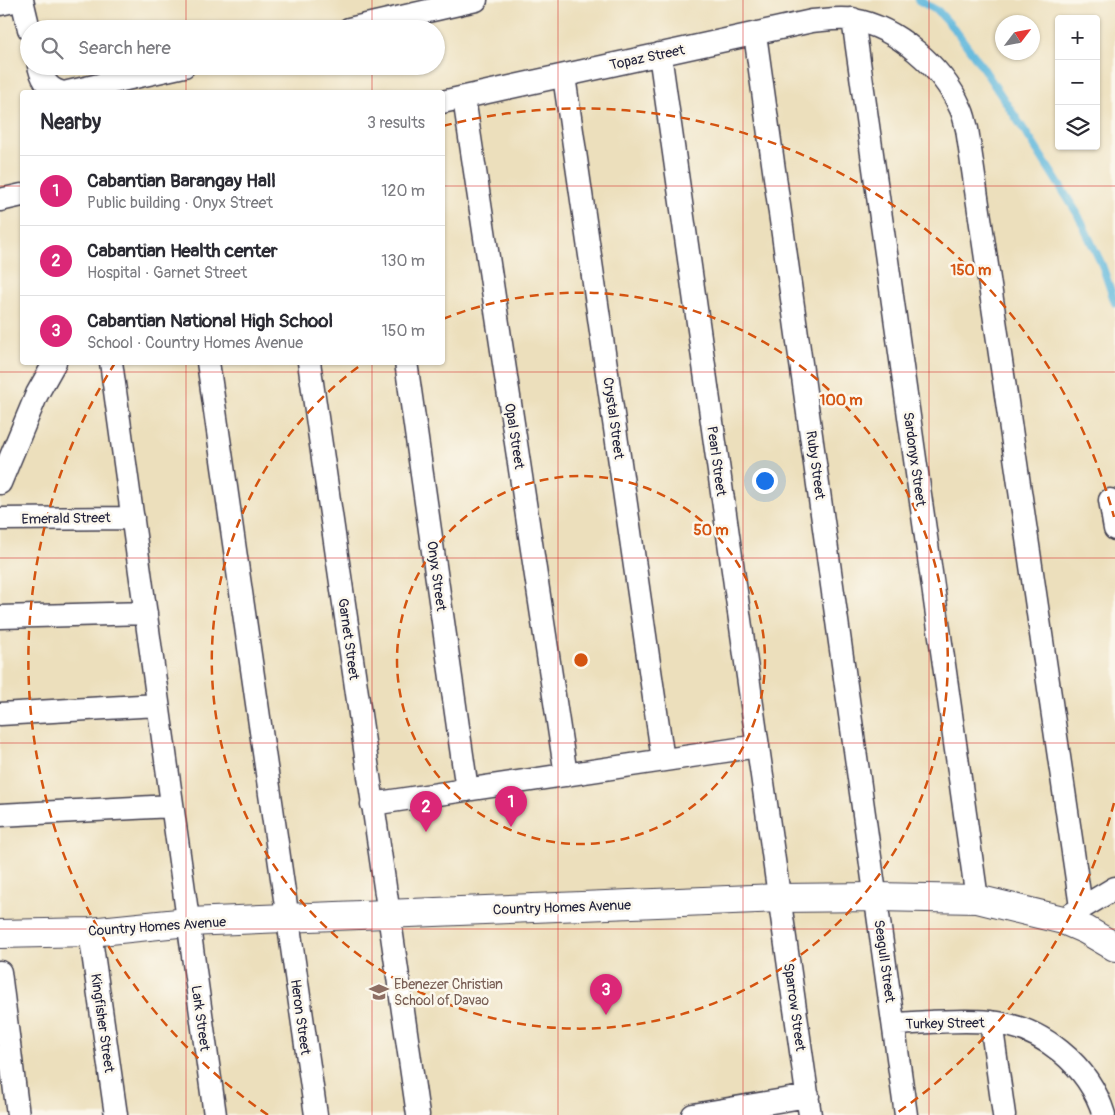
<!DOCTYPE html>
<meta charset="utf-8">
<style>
body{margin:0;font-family:Pangolin,sans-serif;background:#f7f7f7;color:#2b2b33}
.controls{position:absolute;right:15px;top:15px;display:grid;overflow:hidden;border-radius:5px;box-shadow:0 1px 4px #0004}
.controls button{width:45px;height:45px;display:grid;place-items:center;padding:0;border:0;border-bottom:1px solid #e1e1e2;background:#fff;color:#2b2b33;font:25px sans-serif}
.compass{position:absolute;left:995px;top:15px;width:45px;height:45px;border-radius:50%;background:#fff;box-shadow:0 1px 4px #0004;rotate:58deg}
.you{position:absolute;left:764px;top:480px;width:18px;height:18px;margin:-12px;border:4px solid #fff;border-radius:50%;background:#1a73e8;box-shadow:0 0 0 8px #1a73e833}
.badge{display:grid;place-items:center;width:32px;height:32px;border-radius:50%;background:#db2777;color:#fff;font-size:16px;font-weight:700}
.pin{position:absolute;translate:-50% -41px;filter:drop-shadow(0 1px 2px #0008)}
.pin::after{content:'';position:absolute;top:26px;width:18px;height:15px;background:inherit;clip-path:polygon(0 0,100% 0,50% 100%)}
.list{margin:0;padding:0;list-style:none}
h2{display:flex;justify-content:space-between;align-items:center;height:65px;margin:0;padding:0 20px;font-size:21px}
h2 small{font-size:16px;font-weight:400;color:#7c7c81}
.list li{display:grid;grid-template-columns:32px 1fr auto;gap:15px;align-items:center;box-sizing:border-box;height:70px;padding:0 20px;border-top:1px solid #e1e1e2}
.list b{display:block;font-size:19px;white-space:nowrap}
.list p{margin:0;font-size:16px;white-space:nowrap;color:#7c7c81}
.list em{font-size:16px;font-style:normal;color:#7c7c81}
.icon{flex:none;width:28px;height:28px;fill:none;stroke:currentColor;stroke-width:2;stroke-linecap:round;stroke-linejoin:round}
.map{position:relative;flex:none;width:1115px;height:1115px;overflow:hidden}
.search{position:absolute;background:#fff;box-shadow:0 1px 4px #0004;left:20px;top:20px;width:425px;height:55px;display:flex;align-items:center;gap:12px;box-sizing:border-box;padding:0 18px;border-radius:28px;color:#7c7c81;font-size:19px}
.panel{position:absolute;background:#fff;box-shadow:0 1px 4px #0004;left:20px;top:90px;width:425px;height:275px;border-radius:5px}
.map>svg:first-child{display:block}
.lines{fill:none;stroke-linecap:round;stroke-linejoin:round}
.stream{stroke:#5fb7dc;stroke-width:8}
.minor-casing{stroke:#403e4e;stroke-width:25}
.secondary-casing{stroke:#403e4e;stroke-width:30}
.minor{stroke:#fff;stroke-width:22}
.secondary{stroke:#fff;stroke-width:28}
.grid{fill:none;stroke:#d62828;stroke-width:1;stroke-opacity:0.55}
.ring{fill:none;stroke:#d45411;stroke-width:2.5;stroke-dasharray:9 6}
.labels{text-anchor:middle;stroke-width:5;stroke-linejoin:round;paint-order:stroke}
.street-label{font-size:14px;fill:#22223b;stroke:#fbf7ec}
.education-label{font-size:14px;fill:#785e54;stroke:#fbf7ec;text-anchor:start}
.centre{fill:#d45411;stroke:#fbf7ec;stroke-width:2.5}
.ring-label{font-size:15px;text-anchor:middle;font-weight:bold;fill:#d45411;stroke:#fbf7ec;stroke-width:5;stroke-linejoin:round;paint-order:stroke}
</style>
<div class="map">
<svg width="1115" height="1115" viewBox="0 0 1115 1115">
<rect width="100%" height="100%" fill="#fbf7ec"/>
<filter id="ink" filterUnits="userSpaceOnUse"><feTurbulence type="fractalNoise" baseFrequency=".02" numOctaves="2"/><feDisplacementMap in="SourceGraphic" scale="10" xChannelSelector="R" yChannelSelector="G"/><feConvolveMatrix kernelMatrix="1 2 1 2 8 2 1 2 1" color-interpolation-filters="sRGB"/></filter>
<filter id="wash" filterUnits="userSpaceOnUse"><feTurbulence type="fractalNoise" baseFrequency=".0096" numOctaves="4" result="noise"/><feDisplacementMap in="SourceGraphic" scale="20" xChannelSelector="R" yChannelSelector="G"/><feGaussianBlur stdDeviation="1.12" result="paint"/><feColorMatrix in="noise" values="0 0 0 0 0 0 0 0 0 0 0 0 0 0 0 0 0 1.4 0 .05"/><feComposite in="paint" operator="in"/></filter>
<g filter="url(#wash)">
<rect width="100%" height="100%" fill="#ecdfbc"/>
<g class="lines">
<path class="stream" d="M918,0L938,11L956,31L981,65L1032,142L1077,213L1102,265L1115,303"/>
</g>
</g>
<g filter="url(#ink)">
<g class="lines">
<defs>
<path id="minor" d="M22,0L29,29
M0,4L18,0
M853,19L977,899
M349,29L476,0
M755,34L906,1115
M660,54L810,1115
M39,66C42,78 48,89 60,92
M564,76L663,760
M68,92L184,66
M464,98L566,775
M442,102L812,21C825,20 841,17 854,20C896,27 943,68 960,107C964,114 965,122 967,129L1081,907
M0,200L22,195
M111,362L215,1115
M208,362L316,1115
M309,362L418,1115
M406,362L467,790
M0,483L37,394L55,362
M1110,500L1115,529
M0,519L133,518
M0,617L146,613
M0,714L158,705
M372,804L758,746
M0,815L172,806
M1070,915L1115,888
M90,932L116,1115
M0,972L18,1115
M991,1022L1004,1115
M894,1024C925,1023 958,1019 989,1022C1041,1026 1089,1065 1104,1115
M693,1115L808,1096"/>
<path id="secondary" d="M0,934L90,932L188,922L779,898L876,897L977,899L1063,920L1086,930L1115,947"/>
</defs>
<use href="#minor" class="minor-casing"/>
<use href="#secondary" class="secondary-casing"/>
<use href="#minor" class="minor"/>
<use href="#secondary" class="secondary"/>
</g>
</g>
<path class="grid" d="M186,0V29M372,0V29M558,0V1115M743,0V1115M929,0V1115M186,66V92M372,66V92M0,186H22M442,186H1115M186,362V1115M372,362V1115M0,372H1115M0,558H1115M0,743H1115M0,929H1115"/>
<g class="ring">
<circle cx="581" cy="660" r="184"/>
<path d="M443 319A368 368 0 1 1 362 364"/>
<path d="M1114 803A552 552 0 0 1 894 1115M268 1115A552 552 0 0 1 115 363M443 126A552 552 0 0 1 1114 517"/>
</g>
<defs>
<symbol id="school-bare" viewBox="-9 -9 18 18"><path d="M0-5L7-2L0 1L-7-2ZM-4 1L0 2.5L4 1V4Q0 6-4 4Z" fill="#8d6e63" stroke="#fbf7ec" stroke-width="2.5" paint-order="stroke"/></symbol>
</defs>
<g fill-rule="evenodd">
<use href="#school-bare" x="365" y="978" width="28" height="28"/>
</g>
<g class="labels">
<g class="street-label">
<text transform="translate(647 57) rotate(-12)" y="5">Topaz Street</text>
<text transform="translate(614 418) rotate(82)" y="5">Crystal Street</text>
<text transform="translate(515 436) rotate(81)" y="5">Opal Street</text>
<text transform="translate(915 459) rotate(82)" y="5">Sardonyx Street</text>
<text transform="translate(717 461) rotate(82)" y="5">Pearl Street</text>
<text transform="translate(816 465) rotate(82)" y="5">Ruby Street</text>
<text transform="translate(66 518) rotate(-1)" y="5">Emerald Street</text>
<text transform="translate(437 576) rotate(82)" y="5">Onyx Street</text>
<text transform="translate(349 639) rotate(82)" y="5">Garnet Street</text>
<text transform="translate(562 907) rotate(-2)" y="5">Country Homes Avenue</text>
<text transform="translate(157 926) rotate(-4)" y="5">Country Homes Avenue</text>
<text transform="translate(885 961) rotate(82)" y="5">Seagull Street</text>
<text transform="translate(795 1007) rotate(82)" y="5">Sparrow Street</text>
<text transform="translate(301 1017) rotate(82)" y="5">Heron Street</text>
<text transform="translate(201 1018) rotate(82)" y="5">Lark Street</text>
<text transform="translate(103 1023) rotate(82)" y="5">Kingfisher Street</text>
<text transform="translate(945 1023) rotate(-1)" y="5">Turkey Street</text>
</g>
<g class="education-label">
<text x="394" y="989">Ebenezer Christian<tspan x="394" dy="16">School of Davao</tspan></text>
</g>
</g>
<circle cx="581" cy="660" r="8" class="centre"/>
<g class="ring-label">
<text x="971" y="275">150 m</text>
<text x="841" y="405">100 m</text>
<text x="711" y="535">50 m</text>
</g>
</svg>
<div class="controls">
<button>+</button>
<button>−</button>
<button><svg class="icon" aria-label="layers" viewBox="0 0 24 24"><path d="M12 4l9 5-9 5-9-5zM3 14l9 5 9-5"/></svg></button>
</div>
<svg class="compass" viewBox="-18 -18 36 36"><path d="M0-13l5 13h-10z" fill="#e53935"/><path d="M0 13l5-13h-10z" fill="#7c7c81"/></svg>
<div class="you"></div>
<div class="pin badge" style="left:511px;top:827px">1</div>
<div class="pin badge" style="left:426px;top:832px">2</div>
<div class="pin badge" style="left:606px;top:1015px">3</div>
<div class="search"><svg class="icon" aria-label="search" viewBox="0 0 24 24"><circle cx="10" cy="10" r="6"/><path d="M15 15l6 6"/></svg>Search here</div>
<section class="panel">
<h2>Nearby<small>3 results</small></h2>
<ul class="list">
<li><span class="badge">1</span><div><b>Cabantian Barangay Hall</b><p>Public building · Onyx Street</p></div><em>120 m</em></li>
<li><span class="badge">2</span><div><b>Cabantian Health center</b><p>Hospital · Garnet Street</p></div><em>130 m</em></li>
<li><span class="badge">3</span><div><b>Cabantian National High School</b><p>School · Country Homes Avenue</p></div><em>150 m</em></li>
</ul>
</section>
</div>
